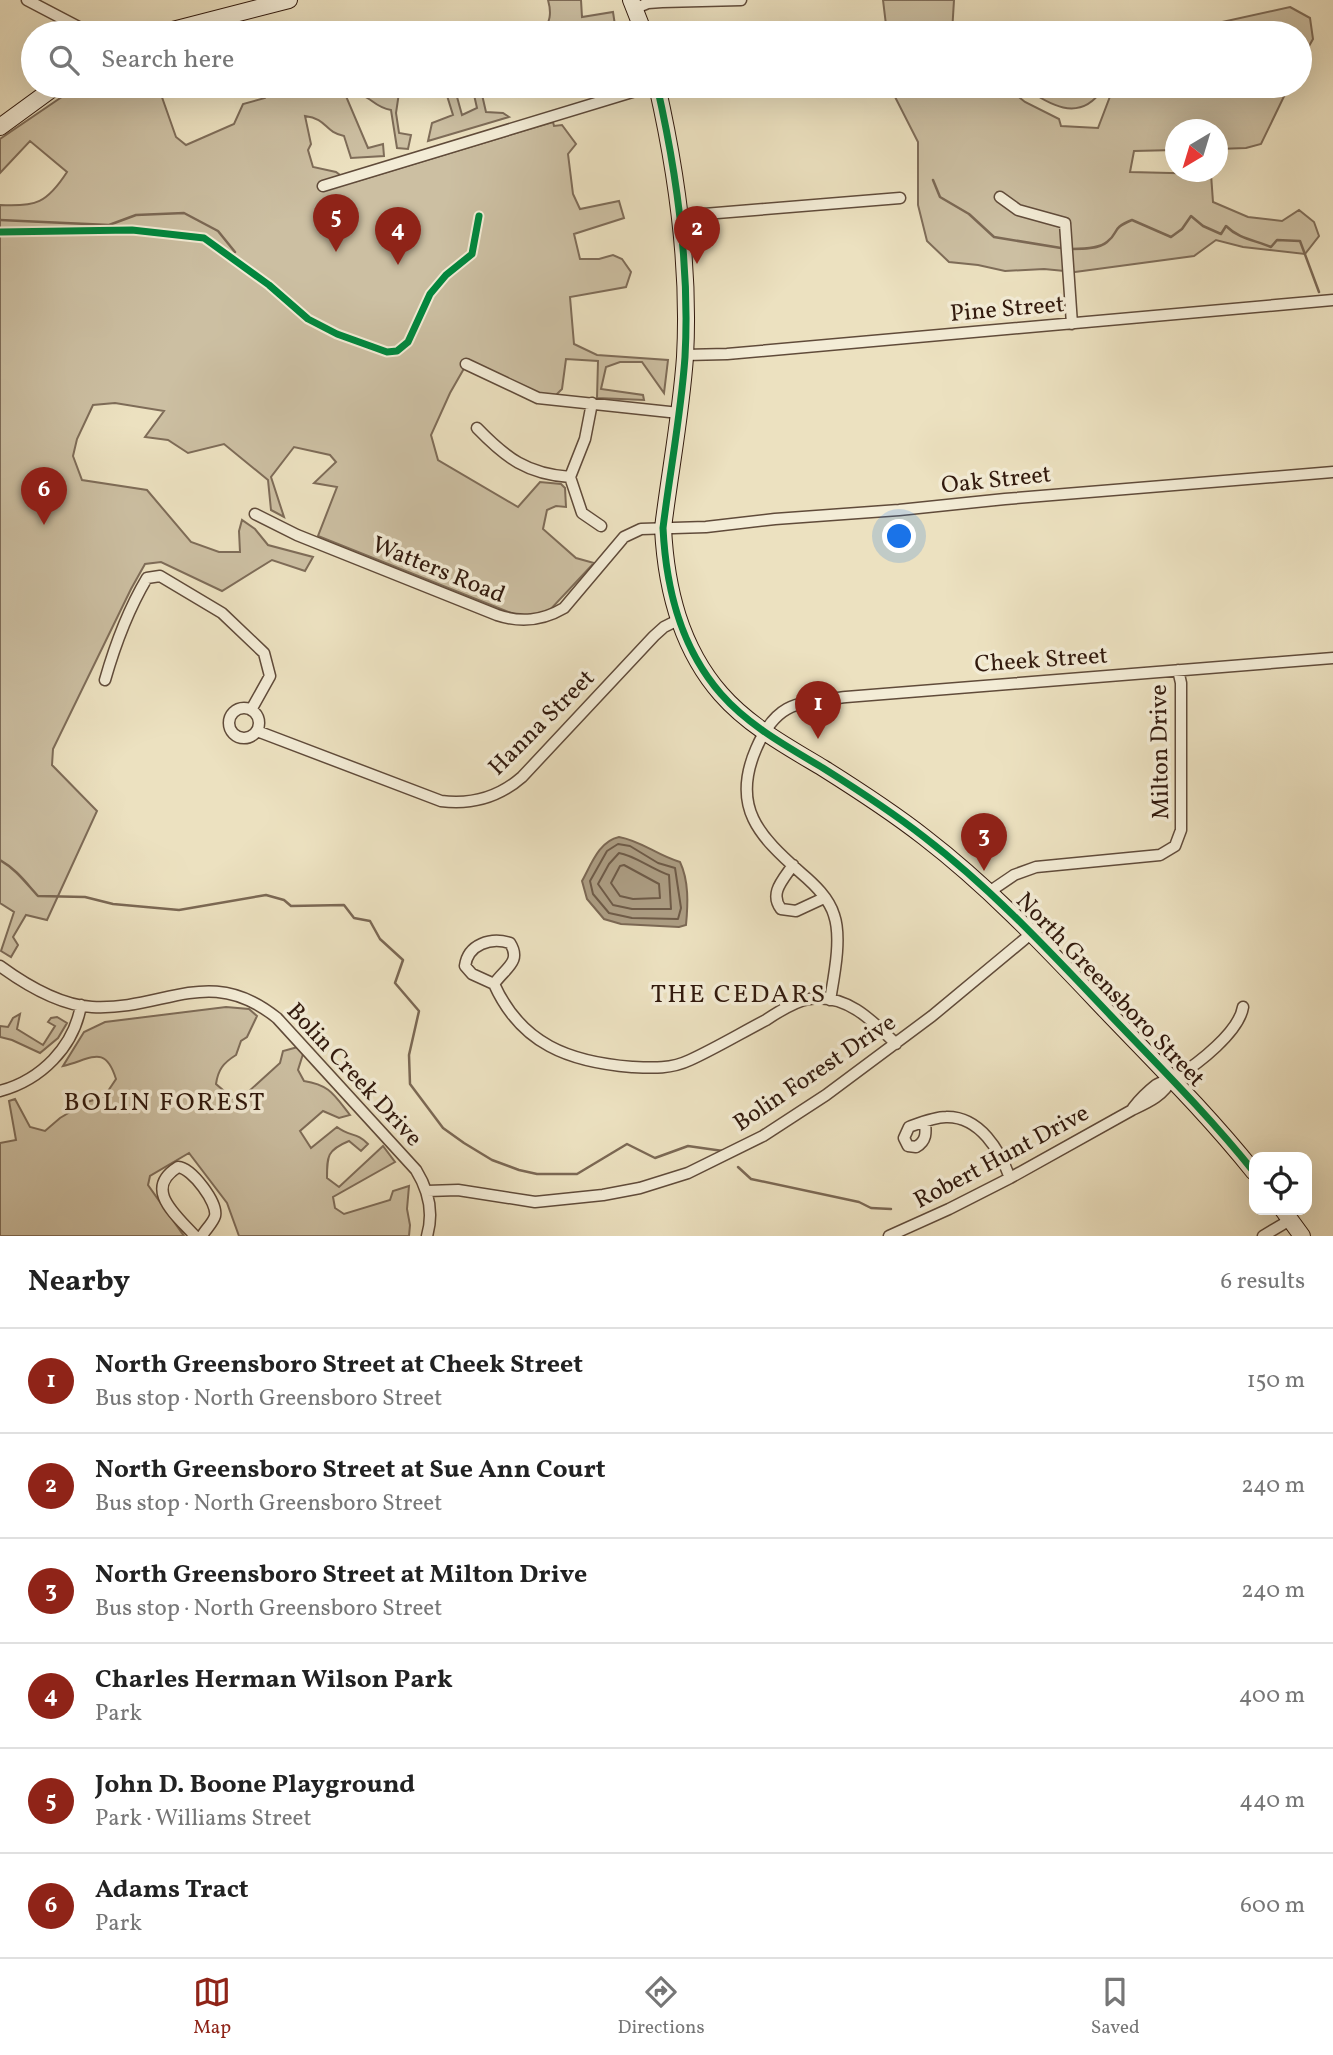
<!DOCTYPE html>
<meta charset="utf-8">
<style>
body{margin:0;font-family:Vollkorn,serif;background:#f2f2f2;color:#222}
.controls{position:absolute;right:21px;bottom:21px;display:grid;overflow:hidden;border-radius:14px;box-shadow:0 7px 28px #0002}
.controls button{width:63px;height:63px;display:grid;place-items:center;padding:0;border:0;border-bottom:2px solid #e0e0e0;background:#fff;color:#222;font:35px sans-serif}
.compass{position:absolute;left:1165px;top:119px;width:63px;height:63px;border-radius:50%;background:#fff;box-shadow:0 7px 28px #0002;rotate:218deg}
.you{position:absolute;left:900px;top:537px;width:24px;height:24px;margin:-18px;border:5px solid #fff;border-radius:50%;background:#1a73e8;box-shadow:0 0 0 10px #1a73e833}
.badge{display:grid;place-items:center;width:46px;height:46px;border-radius:50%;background:#8f2418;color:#fff;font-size:23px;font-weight:700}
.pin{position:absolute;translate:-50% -58px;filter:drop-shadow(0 2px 4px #0008)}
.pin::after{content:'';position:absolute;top:37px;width:24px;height:21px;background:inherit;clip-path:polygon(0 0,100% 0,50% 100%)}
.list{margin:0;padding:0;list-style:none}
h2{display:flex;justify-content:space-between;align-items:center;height:91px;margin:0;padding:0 28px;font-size:30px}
h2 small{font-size:23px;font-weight:400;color:#767676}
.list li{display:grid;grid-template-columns:46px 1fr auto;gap:21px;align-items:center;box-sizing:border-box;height:105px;padding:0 28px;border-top:2px solid #e0e0e0}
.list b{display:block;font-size:26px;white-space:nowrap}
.list p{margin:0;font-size:23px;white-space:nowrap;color:#767676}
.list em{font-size:23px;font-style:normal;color:#767676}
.icon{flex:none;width:38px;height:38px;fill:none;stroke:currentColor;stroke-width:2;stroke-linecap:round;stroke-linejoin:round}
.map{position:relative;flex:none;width:1333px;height:1236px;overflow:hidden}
.search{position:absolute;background:#fff;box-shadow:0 7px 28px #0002;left:21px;right:21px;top:21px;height:77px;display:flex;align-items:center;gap:18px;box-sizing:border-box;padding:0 24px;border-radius:38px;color:#767676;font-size:26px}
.sheet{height:721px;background:#fff}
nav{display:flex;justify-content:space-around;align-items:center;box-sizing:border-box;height:98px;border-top:2px solid #e0e0e0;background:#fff;font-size:19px;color:#767676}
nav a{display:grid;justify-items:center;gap:4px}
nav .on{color:#8f2418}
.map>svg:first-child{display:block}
.green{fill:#ccbfa2;stroke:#7e6c58;stroke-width:2}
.water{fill:#ac9d83;stroke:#7b6854;stroke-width:2}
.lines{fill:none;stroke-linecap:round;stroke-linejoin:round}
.shore{stroke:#6e5b48;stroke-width:2}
.stream{stroke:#7b6854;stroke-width:2.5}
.street-casing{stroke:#604b3a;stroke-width:13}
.secondary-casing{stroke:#31190d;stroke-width:18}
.street{stroke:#f3ecd6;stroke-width:10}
.secondary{stroke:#f3ecd6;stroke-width:16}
.cycleway-casing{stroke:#f3ecd6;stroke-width:11}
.cycleway{stroke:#00873e;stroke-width:7}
.labels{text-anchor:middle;stroke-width:7;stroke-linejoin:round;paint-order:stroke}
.street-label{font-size:24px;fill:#31190d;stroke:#f3ecd6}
.neighbourhood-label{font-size:26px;letter-spacing:2px;fill:#31190d;stroke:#f3ecd6}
</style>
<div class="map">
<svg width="1333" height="1236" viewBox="0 0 1333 1236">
<rect width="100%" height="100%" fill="#ece1c0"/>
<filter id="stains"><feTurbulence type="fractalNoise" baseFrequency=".00286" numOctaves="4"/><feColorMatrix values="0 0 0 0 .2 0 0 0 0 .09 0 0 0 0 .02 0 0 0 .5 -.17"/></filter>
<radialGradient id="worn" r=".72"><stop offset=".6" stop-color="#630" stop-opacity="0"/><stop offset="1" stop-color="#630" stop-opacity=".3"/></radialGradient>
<path class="green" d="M548,0H581L582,17L613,12L615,25L584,33H542C550,22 552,14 548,0Z
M883,0H954L952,33H887Z
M1290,7L1310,18L1313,39L1300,62V33H1172Z
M78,86H158L176,137L186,145L234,124L243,104L265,98L268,94L266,86H400L396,113L399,133L411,135L408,149L397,148L391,110C369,106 373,92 345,94L368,148L383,144L384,156L351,158L344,136C324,132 328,119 305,116L311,144L308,150L313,167L336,172L348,181L354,182L553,122L554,126L562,125L576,144L568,154L573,194L580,209L619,201L624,218L574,234L580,259H599L613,255L622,259L631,272L626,287L570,297L574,344L597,355L668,360L664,393L642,362H620L606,367L601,389L643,395L644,400L597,398L598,361L566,359L562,389L556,395L538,394L466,365L450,393L431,435L438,460L518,507L540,482L561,484L565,488L566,507L556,506L547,510L543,529L576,558L594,563L548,612L526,619L318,536L337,487L314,483L336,462L330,455L294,447L271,477L284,517L271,510L268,480L224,444L188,453L168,440L145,437L164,411L115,403L93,405L77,439L73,456L82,480L147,490L191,542L219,552H240L239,531L242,520L255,529L268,545L313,557L305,571L272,560L222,591L161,562L145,564L131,589L53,749L52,765L97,811L47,920L26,915L13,937L18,945L11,957L1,951L14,912L0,903V205C36,207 47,203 67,172L30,141L0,173V139Z
M444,86H454L462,115L477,108L472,86H480L486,112L503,113L509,117L428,141L432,123L453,115Z
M892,86H1005L1025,102L1059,119L1061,126L1098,128L1114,86H1289L1261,144L1246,148L1218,149V130H1176L1175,150L1134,151L1130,172L1211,174L1213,202L1248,217L1282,221L1299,210L1314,222L1319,236L1305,254L1243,247L1216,240L1194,256L1075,272L1044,269L1005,271L978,265L949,262L927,241L918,205V142L893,93Z
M1022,86H1101L1102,90C1079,124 1048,104 1022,86Z
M226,1007L249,1009L257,1016L247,1037L241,1041L236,1055C223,1063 218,1070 216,1084L237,1102L280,1063L283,1051L298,1047L303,1054L298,1070L304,1081C330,1085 334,1095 350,1115L339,1118L323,1111L300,1131L311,1148L337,1127C350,1137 357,1132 368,1144L361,1151L349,1141C327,1150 327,1156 327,1178L339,1187L383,1146L395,1162L333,1197L335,1208L344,1214L390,1200L393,1191L409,1186L407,1209L410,1225L409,1236H239L227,1203L189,1153L150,1176L148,1185L184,1236H0V1143L16,1140L9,1101L15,1099L30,1127L45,1131L60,1118L87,1102L104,1097L116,1079C105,1044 92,1059 63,1066L84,1032L105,1022Z
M20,1014L17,1029L43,1045L55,1026L48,1022L51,1018L57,1017L67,1023L58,1038L40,1053L12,1040L0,1037V1026L8,1027L13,1018Z"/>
<path class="water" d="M619,837C642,841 656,855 680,862C689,881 688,904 686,925L679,927L621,924L604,919L587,899L582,881C591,865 599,841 619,837Z"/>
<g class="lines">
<path class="shore" d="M618,844L630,846L658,863L675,868L681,908L678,919L632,918L609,913L593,894L590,881L607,851Z
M619,853C634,855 653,870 669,875L671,909H632L613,905L598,884L609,864Z
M624,865L659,884L660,898L633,899L620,896L611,883L620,866Z"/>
<path class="stream" d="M933,180L940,197L969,214L994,237L1061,248
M0,220L109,225L136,215L184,213L218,231L235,252
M1072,249C1082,249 1099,249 1107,242C1120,232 1110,229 1132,220L1171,237L1182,229L1191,216L1203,226L1221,234L1226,226C1239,239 1255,240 1271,247L1277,240L1300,241L1319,292
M0,860C16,869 26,883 38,896L85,897L113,904L179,910L266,895L284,900L291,906L344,905L354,918L370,921L380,939L403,960L395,983L419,1011L409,1055L410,1084L443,1128L464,1143L492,1160L519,1170L537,1174H577L627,1144L655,1158L688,1146L723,1151
M738,1167L751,1179L859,1202L871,1208L891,1209"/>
<defs>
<path id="street" d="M27,0L90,33
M634,9L648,3L662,2L741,0
M323,186L652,86
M1000,197L1018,210L1065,223L1072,324
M680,216L900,198
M685,355L727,354L1333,300
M466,364L538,398L679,413
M477,428C506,458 527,474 570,477L585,439L592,403
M570,477L582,513L601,526
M255,514L297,535L497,615C521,623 542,621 564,608L624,537L641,529L706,527L775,519L899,510L1005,499L1333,472
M105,680C115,645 128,610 147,578L160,576L222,613L264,653L270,676L251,710
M229 723a15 15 0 1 1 30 0a15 15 0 1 1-30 0Z
M257,731L441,801C472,805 498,798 522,777L654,636L664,627L678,620
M793,865C783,880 769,893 781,909L796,911L824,898
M989,892L1014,875L1036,867L1160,855L1175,846L1181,830V683L1178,670
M0,966C26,985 59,1005 92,1007C165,1011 209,963 277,1018L416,1170C429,1191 434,1212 427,1236
M494,984C505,968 522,962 510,943C491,937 468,944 465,966L472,974L494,984C521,1044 569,1062 632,1067C653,1068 671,1069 690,1060C716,1048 741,1033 766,1020C778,1012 795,1001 809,999C846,993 872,1020 896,1044
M830,1000C834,976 842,938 834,915C829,898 814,884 801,873C759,836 731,807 756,749C777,700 799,703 846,697L1333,658
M0,1091C41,1080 74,1047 81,1005
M1133,1108C1140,1099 1147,1092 1156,1085C1162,1081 1170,1081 1176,1077C1198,1064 1239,1032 1243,1007
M925,1122C926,1132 927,1141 916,1147L908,1146L904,1138L909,1127C920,1123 934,1117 946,1117C980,1116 1000,1151 1010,1178
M427,1191L458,1190L535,1202L603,1195L640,1188L688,1173L763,1136L826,1095L932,1016L1032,933
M195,1236C175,1214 143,1189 178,1167C192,1168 218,1203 215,1216C213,1223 205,1230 202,1236
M889,1236L949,1209L1010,1178L1132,1110C1149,1102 1163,1096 1172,1079
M1263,1236L1290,1220"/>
<path id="secondary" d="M631,0L644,33
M161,33L289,0
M657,86C677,174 690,266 685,357C681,414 670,471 663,528C666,588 680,647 721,694C749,726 788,747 823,768C858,790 892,812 924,837C993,890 1051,953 1111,1016C1160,1067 1210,1117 1254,1172
M0,127L56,86
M1283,1210L1302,1236"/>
</defs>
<use href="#street" class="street-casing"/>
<use href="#secondary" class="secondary-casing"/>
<use href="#street" class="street"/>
<use href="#secondary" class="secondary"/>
<defs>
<path id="cycleway" d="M657,86C677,174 690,266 685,357C681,414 670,471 663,528C666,588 680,647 721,694C749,726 788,747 823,768C858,790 892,812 924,837C993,890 1051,953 1111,1016C1160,1067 1210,1117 1254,1172
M0,232L132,230L204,238L269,285L308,319L337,334L387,352L397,351L408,342L430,294L446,275L472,254L479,216"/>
</defs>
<use href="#cycleway" class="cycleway-casing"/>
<use href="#cycleway" class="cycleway"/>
</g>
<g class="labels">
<g class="street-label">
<text transform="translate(1007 308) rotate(-5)" y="8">Pine Street</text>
<text transform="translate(996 479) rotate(-6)" y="8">Oak Street</text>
<text transform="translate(439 569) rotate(22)" y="8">Watters Road</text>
<text transform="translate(1041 659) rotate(-4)" y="8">Cheek Street</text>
<text transform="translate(541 722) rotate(-45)" y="8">Hanna Street</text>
<text transform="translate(1159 752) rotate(-91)" y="8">Milton Drive</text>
<text transform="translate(1111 989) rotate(46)" y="8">North Greensboro Street</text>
<text transform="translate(814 1072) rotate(-34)" y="8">Bolin Forest Drive</text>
<text transform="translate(355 1074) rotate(47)" y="8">Bolin Creek Drive</text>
<text transform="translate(1001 1156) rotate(-28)" y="8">Robert Hunt Drive</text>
</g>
<g class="neighbourhood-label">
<text x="739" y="1002">THE CEDARS</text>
<text x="165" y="1110">BOLIN FOREST</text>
</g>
</g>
<rect width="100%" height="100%" filter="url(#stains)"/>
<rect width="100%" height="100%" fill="url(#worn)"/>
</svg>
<div class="controls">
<button><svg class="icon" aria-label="locate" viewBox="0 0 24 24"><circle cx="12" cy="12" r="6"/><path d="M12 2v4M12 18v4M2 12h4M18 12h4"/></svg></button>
</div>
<svg class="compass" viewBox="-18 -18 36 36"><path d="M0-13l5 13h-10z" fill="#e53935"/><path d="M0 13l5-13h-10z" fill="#767676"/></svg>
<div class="you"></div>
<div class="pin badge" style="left:818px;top:739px">1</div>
<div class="pin badge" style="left:697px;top:264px">2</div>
<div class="pin badge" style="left:984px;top:871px">3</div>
<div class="pin badge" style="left:398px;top:265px">4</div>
<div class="pin badge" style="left:336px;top:252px">5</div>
<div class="pin badge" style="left:44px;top:525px">6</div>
<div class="search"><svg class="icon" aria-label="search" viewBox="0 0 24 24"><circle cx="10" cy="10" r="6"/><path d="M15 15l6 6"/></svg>Search here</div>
</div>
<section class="sheet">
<h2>Nearby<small>6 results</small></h2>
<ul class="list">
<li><span class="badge">1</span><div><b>North Greensboro Street at Cheek Street</b><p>Bus stop · North Greensboro Street</p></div><em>150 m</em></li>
<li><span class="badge">2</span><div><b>North Greensboro Street at Sue Ann Court</b><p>Bus stop · North Greensboro Street</p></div><em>240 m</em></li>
<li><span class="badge">3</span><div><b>North Greensboro Street at Milton Drive</b><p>Bus stop · North Greensboro Street</p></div><em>240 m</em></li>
<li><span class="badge">4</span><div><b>Charles Herman Wilson Park</b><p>Park</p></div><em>400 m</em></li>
<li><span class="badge">5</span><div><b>John D. Boone Playground</b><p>Park · Williams Street</p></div><em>440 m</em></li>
<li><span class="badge">6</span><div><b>Adams Tract</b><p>Park</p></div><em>600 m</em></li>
</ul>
</section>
<nav>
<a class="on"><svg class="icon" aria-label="map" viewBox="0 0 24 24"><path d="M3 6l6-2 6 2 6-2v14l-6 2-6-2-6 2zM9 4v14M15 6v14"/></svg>Map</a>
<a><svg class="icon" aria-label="directions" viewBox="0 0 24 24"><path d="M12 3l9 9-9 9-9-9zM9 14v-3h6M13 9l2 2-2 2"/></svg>Directions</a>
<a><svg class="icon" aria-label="saved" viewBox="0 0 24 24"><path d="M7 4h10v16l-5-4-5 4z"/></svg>Saved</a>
</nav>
